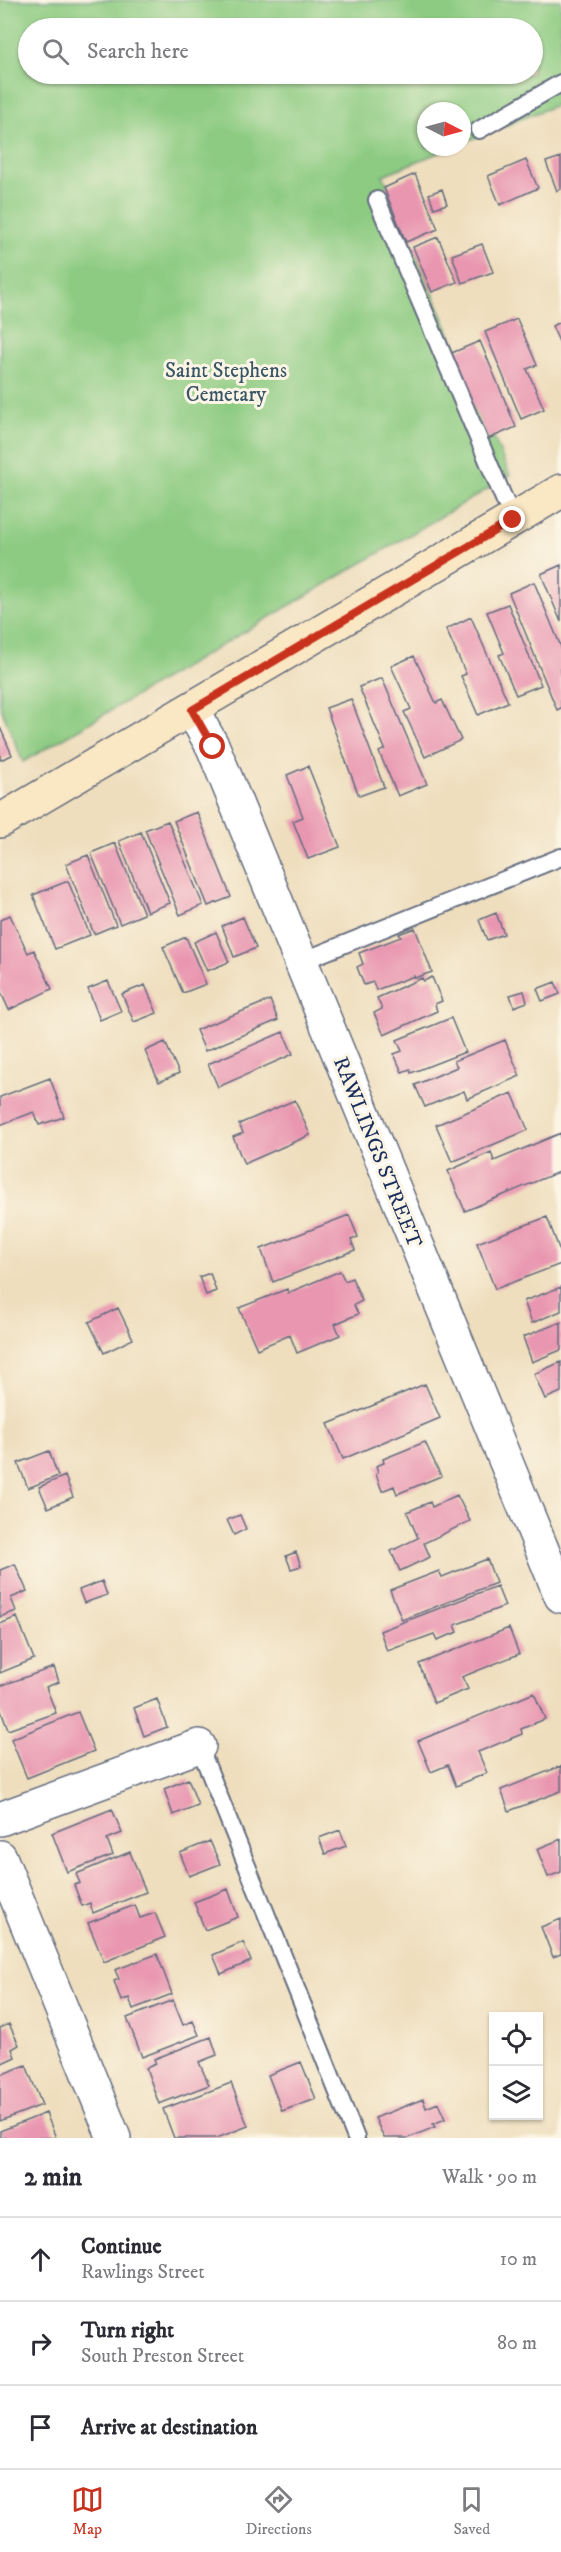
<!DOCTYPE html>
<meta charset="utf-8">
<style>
body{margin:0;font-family:"IM FELL DW Pica",serif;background:#f2f2f3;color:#2b2b33}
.controls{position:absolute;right:18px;bottom:18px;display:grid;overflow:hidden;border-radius:0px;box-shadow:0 2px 4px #0004}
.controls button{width:54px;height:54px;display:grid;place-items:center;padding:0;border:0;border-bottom:2px solid #e1e1e2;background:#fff;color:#2b2b33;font:30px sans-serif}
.compass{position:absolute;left:417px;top:102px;width:54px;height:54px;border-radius:50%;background:#fff;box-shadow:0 2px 4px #0004;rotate:96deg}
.stop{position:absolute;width:18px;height:18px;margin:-14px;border:4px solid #c8321e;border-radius:50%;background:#fff}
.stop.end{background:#c8321e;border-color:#fff;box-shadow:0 2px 6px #0008}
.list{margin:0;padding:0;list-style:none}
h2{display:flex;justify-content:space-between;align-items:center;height:78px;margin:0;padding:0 24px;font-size:26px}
h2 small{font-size:20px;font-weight:400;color:#7c7c81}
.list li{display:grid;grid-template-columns:39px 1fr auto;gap:18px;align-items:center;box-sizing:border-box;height:84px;padding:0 24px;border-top:2px solid #e1e1e2}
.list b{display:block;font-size:22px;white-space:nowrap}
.list p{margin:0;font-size:20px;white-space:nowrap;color:#7c7c81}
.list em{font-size:20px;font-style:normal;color:#7c7c81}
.icon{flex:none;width:33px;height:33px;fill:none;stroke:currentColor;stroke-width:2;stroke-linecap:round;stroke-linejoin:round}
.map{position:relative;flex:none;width:561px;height:2138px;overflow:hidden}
.search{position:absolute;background:#fff;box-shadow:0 2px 4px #0004;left:18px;right:18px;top:18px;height:66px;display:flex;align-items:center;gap:15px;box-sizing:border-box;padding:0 21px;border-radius:33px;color:#7c7c81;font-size:22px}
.sheet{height:330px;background:#fff}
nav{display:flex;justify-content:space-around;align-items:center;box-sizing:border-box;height:84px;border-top:2px solid #e1e1e2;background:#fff;font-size:16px;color:#7c7c81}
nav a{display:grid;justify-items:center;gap:3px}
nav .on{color:#c8321e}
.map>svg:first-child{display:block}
.green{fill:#8ccb81;stroke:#547d70;stroke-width:1.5;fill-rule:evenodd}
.building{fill:#e997b1}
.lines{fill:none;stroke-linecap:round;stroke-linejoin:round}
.service-casing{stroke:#656c7f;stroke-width:20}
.minor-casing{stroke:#656c7f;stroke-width:36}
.secondary-casing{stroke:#656c7f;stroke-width:36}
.service{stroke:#fff;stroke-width:16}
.minor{stroke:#fff;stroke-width:33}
.secondary{stroke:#fae7c3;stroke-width:33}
.route{stroke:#c8321e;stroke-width:8}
.labels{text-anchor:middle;stroke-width:6;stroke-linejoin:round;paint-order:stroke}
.park-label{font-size:21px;fill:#375667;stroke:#fcf5e5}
.street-label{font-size:21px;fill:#1b2f5e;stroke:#fcf5e5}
</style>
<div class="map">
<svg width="561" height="2138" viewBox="0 0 561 2138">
<rect width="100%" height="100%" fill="#fcf5e5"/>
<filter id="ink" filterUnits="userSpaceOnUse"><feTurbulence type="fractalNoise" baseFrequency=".0167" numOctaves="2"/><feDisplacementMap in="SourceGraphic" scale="12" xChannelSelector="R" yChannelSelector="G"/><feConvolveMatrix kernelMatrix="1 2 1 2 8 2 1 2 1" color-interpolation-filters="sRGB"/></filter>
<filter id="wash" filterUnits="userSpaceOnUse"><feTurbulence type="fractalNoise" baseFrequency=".008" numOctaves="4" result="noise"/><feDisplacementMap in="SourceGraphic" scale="24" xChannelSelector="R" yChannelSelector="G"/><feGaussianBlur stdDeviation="1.35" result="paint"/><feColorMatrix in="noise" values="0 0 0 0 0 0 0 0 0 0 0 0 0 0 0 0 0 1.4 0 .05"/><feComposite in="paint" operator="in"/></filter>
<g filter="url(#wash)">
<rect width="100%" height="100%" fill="#eedebd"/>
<path class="green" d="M0,0H561V103L462,143V111H426V147H453L383,175L510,476L23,762L0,706ZM28,28H532V74H28Z"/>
<g id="blocks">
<path class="building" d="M561,157V189L557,191L546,162Z
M526,160L538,188L500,205L488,176Z
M415,174L438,229L406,242L384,188Z
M442,189L447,204L434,208L429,194Z
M438,237L457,282L432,292L413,247Z
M482,244L493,272L462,283L452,255Z
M517,319L537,365L527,369L544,409L521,419L485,332Z
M561,322V346L552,326Z
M480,341L516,427L488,439L447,355Z
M561,565V622L541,574Z
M534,582L561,647V708L557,710L509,593Z
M508,604L541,685L516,695L499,655L504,653L487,612Z
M471,617L508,702L478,715L461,676L466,674L446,629Z
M414,656L436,703L442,700L461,740L425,757L404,712L411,709L391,666Z
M382,678L427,784L398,796L379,752L385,749L359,687Z
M351,699L384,787L359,796L326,708Z
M0,727L12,755L0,760Z
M308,766L340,847L308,859L293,821L303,817L287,775Z
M197,812L231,897L208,906L174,821Z
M168,821L203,905L180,915L145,830Z
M141,832L170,903L147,912L119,841Z
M115,843L144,914L120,924L91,853Z
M88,855L116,925L94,934L66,864Z
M68,881L90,935L55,949L33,895Z
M496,913L504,934L487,940L479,920Z
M10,915L28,953L34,950L52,989L9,1010L0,990V920Z
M243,917L256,948L234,957L222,926Z
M415,928L432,972L415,978L414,976L376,990L373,982L364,985L357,967L363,964L359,953L401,937L399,934Z
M216,932L229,962L207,971L194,942Z
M186,937L206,984L183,993L163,947Z
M432,977L442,1001L435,1004L437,1011L384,1035L374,1013L382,1009L377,998L422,978L424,981Z
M108,981L121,1011L100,1020L88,989Z
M555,982L560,994L542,1001L537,989Z
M145,985L157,1013L134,1022L122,994Z
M524,991L527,1002L514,1007L510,995Z
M270,1000L278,1020L205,1051L196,1030Z
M451,1018L465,1052L411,1073L410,1069L402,1072L394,1054L402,1051L397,1040Z
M283,1032L293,1054L218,1087L208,1064Z
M505,1040L520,1076L467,1099L464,1091L425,1107L415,1085L457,1067L454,1061Z
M165,1042L179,1073L159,1082L145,1051Z
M50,1078L64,1117L39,1125L34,1112L0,1125V1097Z
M512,1093L528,1130L452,1162L436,1125Z
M295,1100L310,1135L244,1164L233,1137L243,1133L239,1124Z
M561,1133V1171L465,1211L448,1171L491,1152L494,1161Z
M349,1215L358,1237L351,1240L355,1250L273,1282L261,1249Z
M547,1217L561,1254V1264L495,1289L477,1243Z
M340,1271L345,1281L352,1278L362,1301L354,1305L358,1314L335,1324L340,1335L297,1353L290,1335L257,1349L239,1308L287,1289L288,1293Z
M210,1273L216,1291L206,1295L199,1277Z
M561,1287V1311L532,1323L524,1301Z
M118,1308L133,1339L104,1353L89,1322Z
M561,1322V1350L532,1362L523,1337Z
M561,1362V1392L545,1399L534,1374Z
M425,1384L440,1418L343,1459L328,1424Z
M425,1442L441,1476L397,1494L394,1486L382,1491L376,1474L378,1472L376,1466L384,1463L383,1459Z
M49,1451L58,1476L28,1488L18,1463Z
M65,1476L73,1497L48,1508L39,1487Z
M457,1495L470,1521L424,1543L430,1557L400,1571L391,1551L418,1538L407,1512L430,1502L432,1507Z
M240,1515L246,1529L234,1535L227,1520Z
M296,1552L301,1566L291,1569L286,1556Z
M487,1559L496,1583L402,1620L390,1590L439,1571L442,1577Z
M15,1564L27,1591L11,1598L16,1611L0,1617V1570Z
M102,1581L107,1595L84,1603L79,1590Z
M497,1586L505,1606L455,1625L458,1632L437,1640L434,1634L387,1651L380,1631Z
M17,1617L34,1659L0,1673V1624Z
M509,1628L519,1654L462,1677L468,1689L434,1703L419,1664Z
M54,1667L59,1682L46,1687L56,1713L8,1730L0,1708V1686Z
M534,1693L545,1719L521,1729L522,1734L478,1752L487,1773L456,1786L448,1765L431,1772L418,1741Z
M157,1699L167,1727L144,1736L134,1708Z
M78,1712L94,1751L27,1778L11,1739Z
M561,1766V1791L509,1811L501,1790Z
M188,1779L198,1805L173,1815L164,1789Z
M112,1809L122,1833L107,1839L113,1855L67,1872L52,1833Z
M340,1830L346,1846L325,1854L319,1838Z
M561,1839V1872L548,1877L537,1849Z
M210,1841L220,1864L189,1876L180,1853Z
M130,1852L146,1892L93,1913L90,1903L82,1906L74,1885L80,1883L76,1874Z
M228,1889L238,1917L205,1930L194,1902Z
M135,1905L140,1918L155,1913L165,1937L104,1962L88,1923Z
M561,1919V1954L553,1957L541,1927Z
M243,1942L251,1961L221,1974L213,1955Z
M157,1954L172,1994L133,2009L129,1998L121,2001L114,1981L119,1979L115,1970Z
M173,2000L183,2025L193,2021L199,2035L142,2057L127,2018Z
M9,2024L19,2045L12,2049L15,2057L0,2064V2028Z
M211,2037L217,2055L199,2062L209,2085L159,2104L146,2068L156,2064L154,2059Z
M301,2062L316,2099L282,2111L268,2075Z
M26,2065L42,2105L0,2121V2075Z
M231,2083L248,2126L217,2138H174L163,2109Z
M423,2099L426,2108L438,2103L445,2119L433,2124L435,2127L408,2138H384L375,2118Z
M46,2113L56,2138H1L0,2131Z"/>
</g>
</g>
<g filter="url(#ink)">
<use href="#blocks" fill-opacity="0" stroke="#656c7f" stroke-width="1.5"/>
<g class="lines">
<defs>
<path id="service" d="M479,130L561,83
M377,200L513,520
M300,962L561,857
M199,1746L356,2138"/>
<path id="minor" d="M192,710L213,747L561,1596
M0,1819L199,1746
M0,1857L114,2138"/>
<path id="secondary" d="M0,821L561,491"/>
</defs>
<use href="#service" class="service-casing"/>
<use href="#minor" class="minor-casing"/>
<use href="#secondary" class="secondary-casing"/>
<use href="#service" class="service"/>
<use href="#minor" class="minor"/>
<use href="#secondary" class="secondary"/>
</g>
</g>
<g class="lines" filter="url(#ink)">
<path class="route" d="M213,747L192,710L513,520"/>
</g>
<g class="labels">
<g class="park-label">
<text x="226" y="377">Saint Stephens<tspan x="226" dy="24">Cemetary</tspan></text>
</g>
<g class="street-label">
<text transform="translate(378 1152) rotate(68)" y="7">RAWLINGS STREET</text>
</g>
</g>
</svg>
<div class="controls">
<button><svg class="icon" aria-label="locate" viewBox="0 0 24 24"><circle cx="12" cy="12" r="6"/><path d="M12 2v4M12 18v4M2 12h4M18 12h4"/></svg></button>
<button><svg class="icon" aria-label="layers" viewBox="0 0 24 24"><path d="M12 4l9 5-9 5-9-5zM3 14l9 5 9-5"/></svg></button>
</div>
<svg class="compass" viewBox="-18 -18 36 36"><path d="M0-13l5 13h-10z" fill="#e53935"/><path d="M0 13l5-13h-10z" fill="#7c7c81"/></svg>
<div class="stop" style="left:213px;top:747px"></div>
<div class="stop end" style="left:513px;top:520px"></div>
<div class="search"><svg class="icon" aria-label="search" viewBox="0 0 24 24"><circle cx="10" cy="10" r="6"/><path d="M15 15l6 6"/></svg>Search here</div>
</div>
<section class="sheet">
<h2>2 min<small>Walk · 90 m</small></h2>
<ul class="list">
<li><svg class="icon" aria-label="ahead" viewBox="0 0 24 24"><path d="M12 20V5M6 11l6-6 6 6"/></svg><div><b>Continue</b><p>Rawlings Street</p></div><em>10 m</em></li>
<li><svg class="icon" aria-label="right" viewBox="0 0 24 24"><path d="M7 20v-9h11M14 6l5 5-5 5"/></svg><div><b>Turn right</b><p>South Preston Street</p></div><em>80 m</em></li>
<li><svg class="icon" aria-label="arrive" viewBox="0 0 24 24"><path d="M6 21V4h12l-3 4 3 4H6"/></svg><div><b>Arrive at destination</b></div></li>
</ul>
</section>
<nav>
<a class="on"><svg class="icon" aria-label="map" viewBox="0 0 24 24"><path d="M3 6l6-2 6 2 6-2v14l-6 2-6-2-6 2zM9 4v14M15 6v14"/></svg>Map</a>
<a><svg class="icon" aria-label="directions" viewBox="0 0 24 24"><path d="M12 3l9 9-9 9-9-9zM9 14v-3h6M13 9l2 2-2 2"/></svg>Directions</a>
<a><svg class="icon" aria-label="saved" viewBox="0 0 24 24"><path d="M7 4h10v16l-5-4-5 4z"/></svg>Saved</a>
</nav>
